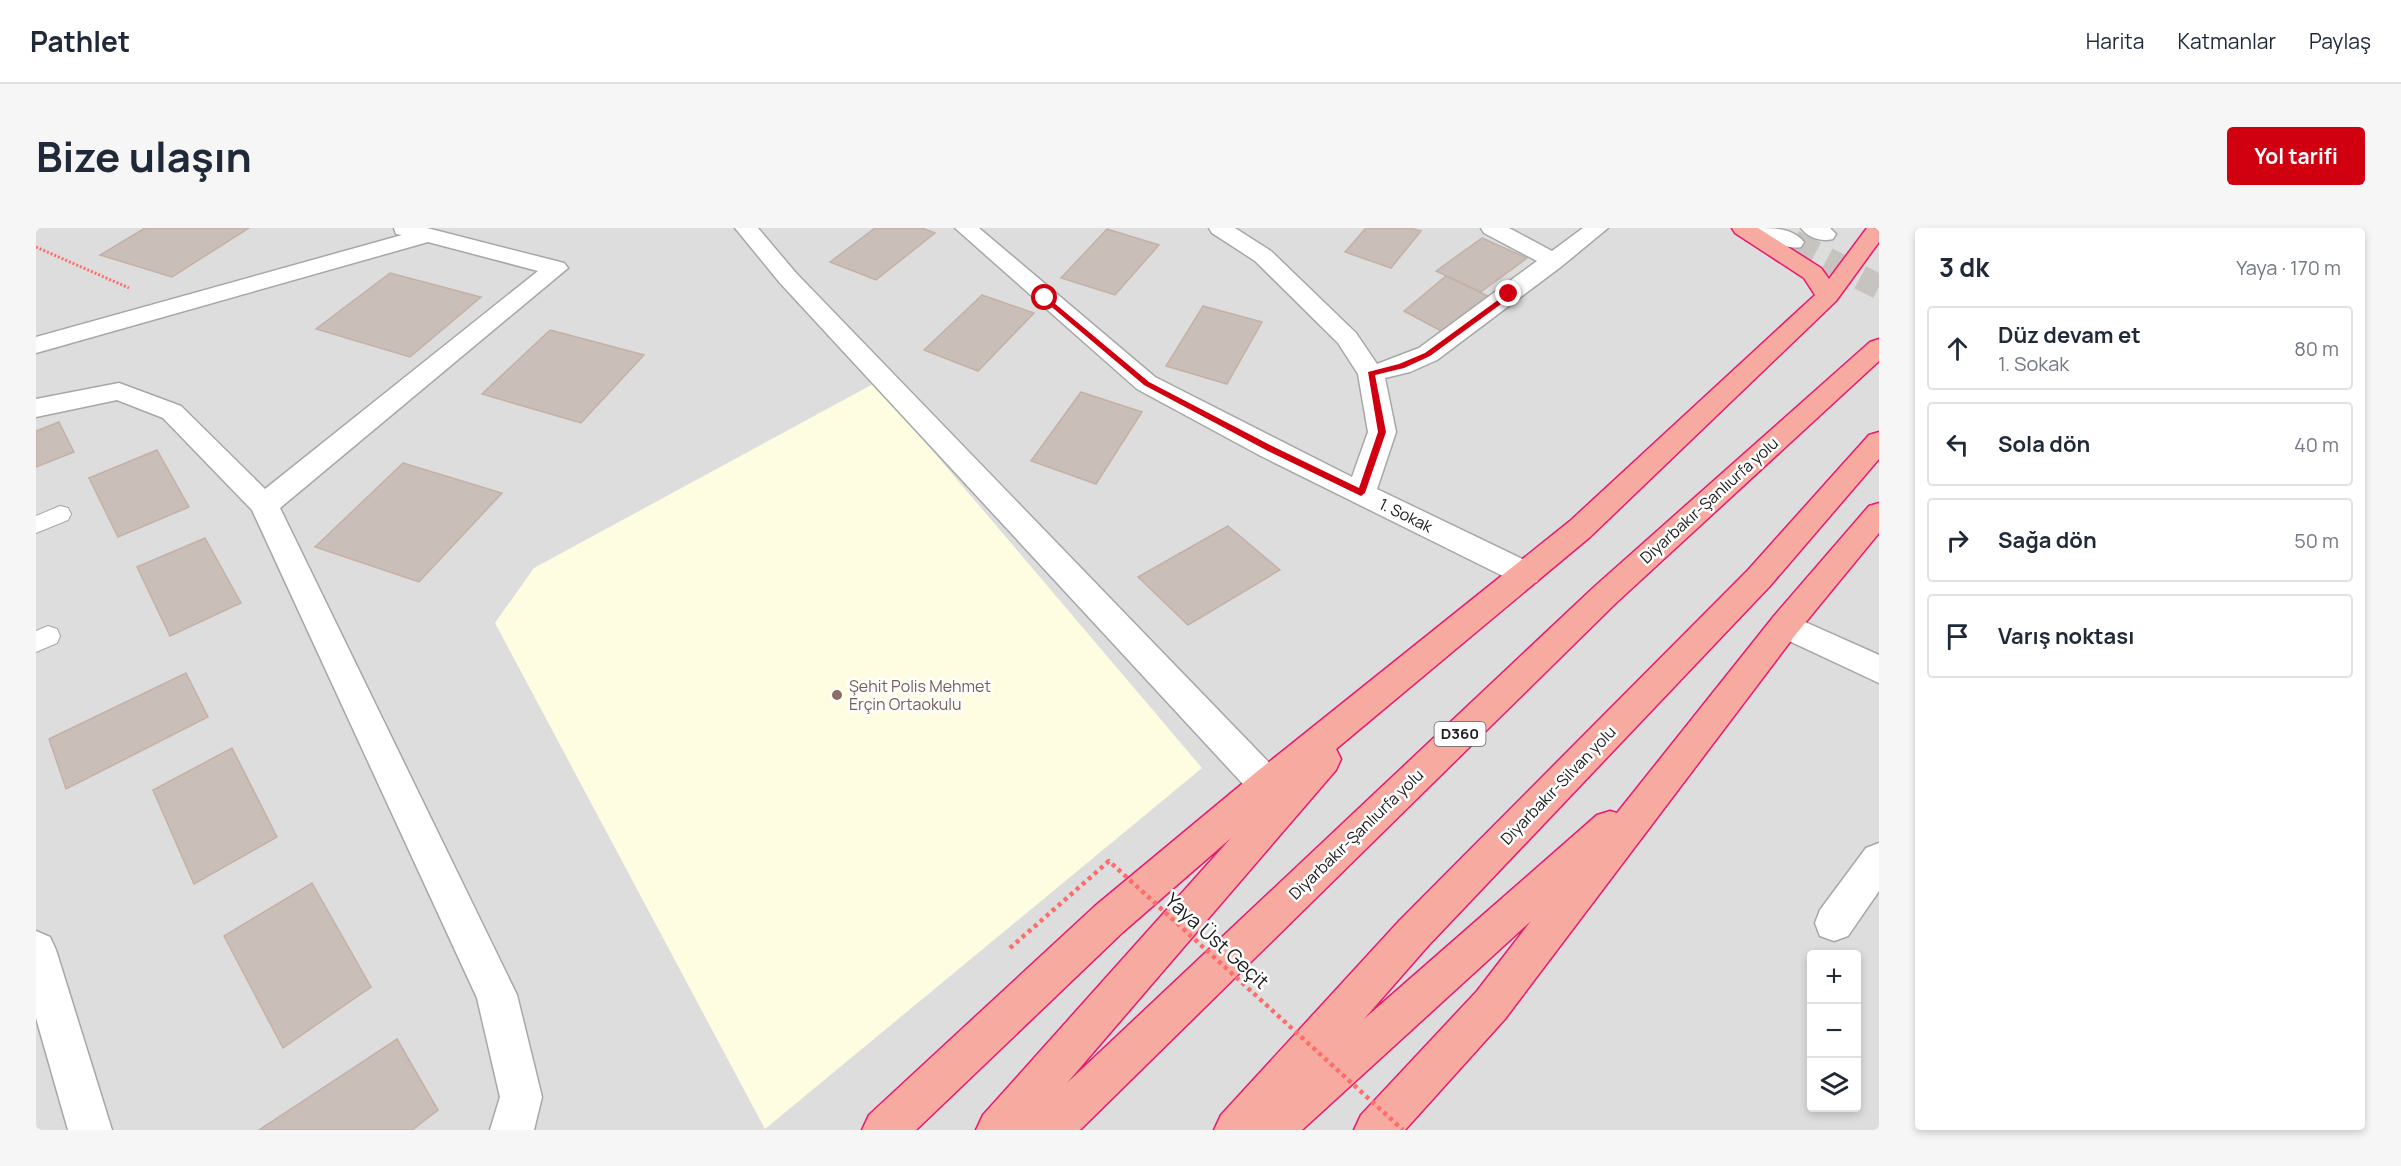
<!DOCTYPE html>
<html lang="tr">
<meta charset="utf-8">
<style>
body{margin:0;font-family:Manrope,sans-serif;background:#f6f6f7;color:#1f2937}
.controls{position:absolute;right:18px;bottom:18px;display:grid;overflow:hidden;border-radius:6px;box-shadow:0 3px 9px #0003}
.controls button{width:54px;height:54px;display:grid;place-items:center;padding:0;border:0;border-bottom:2px solid #e0e1e3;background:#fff;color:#1f2937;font:30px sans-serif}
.stop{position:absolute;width:18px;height:18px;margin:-14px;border:4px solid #d00011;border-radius:50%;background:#fff}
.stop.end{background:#d00011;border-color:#fff;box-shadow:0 2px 6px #0008}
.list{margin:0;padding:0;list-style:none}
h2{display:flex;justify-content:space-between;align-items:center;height:78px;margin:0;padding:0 24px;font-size:26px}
h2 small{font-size:20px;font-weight:400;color:#747a83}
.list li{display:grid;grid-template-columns:39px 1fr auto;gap:18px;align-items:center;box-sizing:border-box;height:84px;margin:0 12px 12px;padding:0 12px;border:2px solid #e0e1e3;border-radius:6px}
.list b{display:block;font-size:22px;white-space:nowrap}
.list p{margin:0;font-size:20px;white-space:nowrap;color:#747a83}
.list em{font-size:20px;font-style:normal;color:#747a83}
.icon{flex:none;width:33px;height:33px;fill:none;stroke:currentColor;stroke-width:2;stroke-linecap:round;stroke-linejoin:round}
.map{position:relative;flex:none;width:1843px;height:902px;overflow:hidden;border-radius:6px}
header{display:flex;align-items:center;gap:36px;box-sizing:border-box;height:84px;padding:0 30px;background:#fff;border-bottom:2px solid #e0e1e3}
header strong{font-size:28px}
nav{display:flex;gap:33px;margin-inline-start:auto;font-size:21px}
.intro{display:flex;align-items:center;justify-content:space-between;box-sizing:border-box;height:144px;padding:0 36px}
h1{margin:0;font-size:42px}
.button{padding:15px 27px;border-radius:6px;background:#d00011;color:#fff;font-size:21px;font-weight:700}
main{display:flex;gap:36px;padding:0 36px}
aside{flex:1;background:#fff;border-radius:6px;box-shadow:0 3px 9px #0003}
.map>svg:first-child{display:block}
.residential{fill:#dedddd;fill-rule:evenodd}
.education{fill:#fffde1}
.building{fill:#c9beb8;stroke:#c4b1a6;stroke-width:1.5}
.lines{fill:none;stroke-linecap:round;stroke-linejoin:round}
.tertiary-tunnel{stroke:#c7c3be;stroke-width:25;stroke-dasharray:25 13;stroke-linecap:butt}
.service-casing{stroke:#a7a7a7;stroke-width:2}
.minor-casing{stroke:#a7a7a7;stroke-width:3}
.tertiary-casing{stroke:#a7a7a7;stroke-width:3}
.trunk-casing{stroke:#ea1870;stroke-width:3}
.path{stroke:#ff6c69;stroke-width:3;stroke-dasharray:2 2;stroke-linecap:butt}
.service{fill:#fff;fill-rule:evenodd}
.minor{fill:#fff;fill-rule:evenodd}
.tertiary{fill:#fff;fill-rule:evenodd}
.trunk{fill:#f6aaa0;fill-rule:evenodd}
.path-bridge{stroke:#ff6c69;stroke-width:4.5;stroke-dasharray:4 4;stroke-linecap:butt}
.route{fill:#d00011}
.education-dot{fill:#8d6e63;stroke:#fff;stroke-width:2}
.labels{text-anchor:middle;stroke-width:5;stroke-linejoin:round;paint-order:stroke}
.shield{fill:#fff;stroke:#636363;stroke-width:1.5}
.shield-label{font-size:15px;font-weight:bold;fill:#202020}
.street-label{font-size:16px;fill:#202020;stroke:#fff}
.education-label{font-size:16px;fill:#785e54;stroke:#fff;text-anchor:start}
.near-street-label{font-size:20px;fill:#202020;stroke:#fff}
</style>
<header>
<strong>Pathlet</strong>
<nav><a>Harita</a><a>Katmanlar</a><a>Paylaş</a></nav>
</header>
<div class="intro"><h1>Bize ulaşın</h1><a class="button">Yol tarifi</a></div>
<main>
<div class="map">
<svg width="1843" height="902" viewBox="0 0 1843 902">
<rect width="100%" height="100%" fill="#f1ece5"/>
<path class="residential" d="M0,0H1843V902H0ZM1776,726H1820V880H1776Z"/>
<path class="education" d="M839,155L1166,540L729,901L459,395L498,340Z"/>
<path class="building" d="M109,0H213L136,49L64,27Z
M839,0H886L899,5L840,52L794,34Z
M1330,0H1374L1385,3L1355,40L1309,24Z
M1071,1L1123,17L1079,67L1025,50Z
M1446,10L1491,30L1445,64L1400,43Z
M354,45L445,69L374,129L280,101Z
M1410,48L1454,69L1411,106L1368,83Z
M946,67L998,85L942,143L888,122Z
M1167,78L1226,94L1191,156L1130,138Z
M514,102L608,127L545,195L446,166Z
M1045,164L1106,184L1060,256L995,233Z
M23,194L38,224L0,239V203Z
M121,222L153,279L82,309L53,250Z
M367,235L466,265L383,354L279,319Z
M1192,298L1244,342L1152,397L1102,349Z
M169,310L205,375L134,408L101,339Z
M150,445L172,489L30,561L13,511Z
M196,520L241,609L158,656L117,562Z
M276,655L335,759L247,820L188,708Z
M361,811L402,882L376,902H223Z"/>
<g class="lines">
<path class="tertiary-tunnel" d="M1757,14L1843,59"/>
<defs>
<path id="service" d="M24,278L32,280L35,286L32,292L0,305V288Z
M12,398L21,401L24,408L21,415L0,424V403Z"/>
<path id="minor" d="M358,0H391L528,35L532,40L244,280L481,767L506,869L498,902H454L464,869L441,770L216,282L127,190L81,172L0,189V171L83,155L145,178L229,261L502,43L392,14L0,125V109L366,7L360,6Z
M699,0H722L760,45L1244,546L1249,557L1244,568L1231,572L1218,568L744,55Z
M919,0H943L1119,149L1316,249L1332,204L1322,146L1302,115L1219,33L1176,5L1173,0H1199L1235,23L1320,105L1341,136L1383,120L1501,33L1448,5L1445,0H1473L1516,23L1547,0H1572L1526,38L1401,132L1374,144L1349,150L1360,204L1341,261L1501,338L1505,346L1501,354L1490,357L1479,354L1223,227L1101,161Z
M1749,385L1843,427V455L1738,406L1733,397L1738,388Z
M1843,615V663L1812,708L1798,713L1784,708L1779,695L1784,682L1830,620Z
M0,703L14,709L20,722L76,902H32L0,790Z"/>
<path id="tertiary" d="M1721,0C1738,0 1757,0 1768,14L1765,19C1751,22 1729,12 1721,0Z
M1765,0H1794L1800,6L1797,11C1786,14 1772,10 1765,0Z"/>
<path id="trunk" d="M1696,0H1722L1785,40L1793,51L1831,0H1843V14L1800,73L1554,309L1300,521L1305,531L1300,542L1031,855L1558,359L1834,114L1843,111V133L1580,375L1044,902H940L947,887L1195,610L1087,704L880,902H826L833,887L1059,678L1218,546L1534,293L1779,67L1768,50L1699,5Z
M1843,204V231L1734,358L1392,718L1328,791L1561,587L1574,583L1581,585L1738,388L1833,278L1843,275V305L1760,406L1469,791L1369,902H1318L1325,887L1441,763L1495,693L1266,902H1178L1185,887L1364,692L1712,342L1833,207Z"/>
</defs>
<use href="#service" class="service-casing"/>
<use href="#minor" class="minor-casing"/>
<use href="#tertiary" class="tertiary-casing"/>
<use href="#trunk" class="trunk-casing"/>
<path class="path" d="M0,19L93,60"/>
<use href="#service" class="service"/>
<use href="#minor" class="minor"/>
<use href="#tertiary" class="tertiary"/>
<use href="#trunk" class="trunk"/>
<path class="path-bridge" d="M974,720L1073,633L1367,902"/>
</g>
<path class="route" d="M1473,64L1476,68L1394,128L1368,140L1339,147L1350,204L1329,265L1325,268L1230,222L1108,157L1005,70L1011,69L1113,154L1236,218L1323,260L1342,204L1332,144L1363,136L1389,125Z"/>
<circle class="education-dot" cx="801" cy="467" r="6"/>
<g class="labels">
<rect class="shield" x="1398.5" y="494" width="51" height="24" rx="4.5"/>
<g class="shield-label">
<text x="1424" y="511">D360</text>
</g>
<g class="street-label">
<text transform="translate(1673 272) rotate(-42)" y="6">Diyarbakır-Şanlıurfa yolu</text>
<text transform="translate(1370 287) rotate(26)" y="6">1. Sokak</text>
<text transform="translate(1522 557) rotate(-46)" y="6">Diyarbakır-Silvan yolu</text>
<text transform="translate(1320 606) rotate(-44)" y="6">Diyarbakır-Şanlıurfa yolu</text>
</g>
<g class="education-label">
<text x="813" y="464">Şehit Polis Mehmet<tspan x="813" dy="18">Erçin Ortaokulu</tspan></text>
</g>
<g class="near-street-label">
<text transform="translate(1181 713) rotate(42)" y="7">Yaya Üst Geçit</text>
</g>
</g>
</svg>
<div class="controls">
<button>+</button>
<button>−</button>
<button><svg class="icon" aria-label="layers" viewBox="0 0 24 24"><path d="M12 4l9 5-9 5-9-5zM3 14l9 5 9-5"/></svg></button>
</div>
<div class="stop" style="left:1009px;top:70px"></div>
<div class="stop end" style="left:1473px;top:66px"></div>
</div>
<aside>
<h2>3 dk<small>Yaya · 170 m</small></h2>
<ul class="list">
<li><svg class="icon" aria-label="ahead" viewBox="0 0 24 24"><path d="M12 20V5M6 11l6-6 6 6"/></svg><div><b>Düz devam et</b><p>1. Sokak</p></div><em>80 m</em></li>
<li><svg class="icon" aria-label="left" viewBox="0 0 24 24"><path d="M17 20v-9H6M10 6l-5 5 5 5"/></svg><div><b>Sola dön</b></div><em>40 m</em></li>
<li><svg class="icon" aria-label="right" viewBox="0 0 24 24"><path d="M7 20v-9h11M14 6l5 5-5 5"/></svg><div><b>Sağa dön</b></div><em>50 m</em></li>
<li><svg class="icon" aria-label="arrive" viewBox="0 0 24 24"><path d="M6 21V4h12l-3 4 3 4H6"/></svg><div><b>Varış noktası</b></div></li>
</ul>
</aside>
</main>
